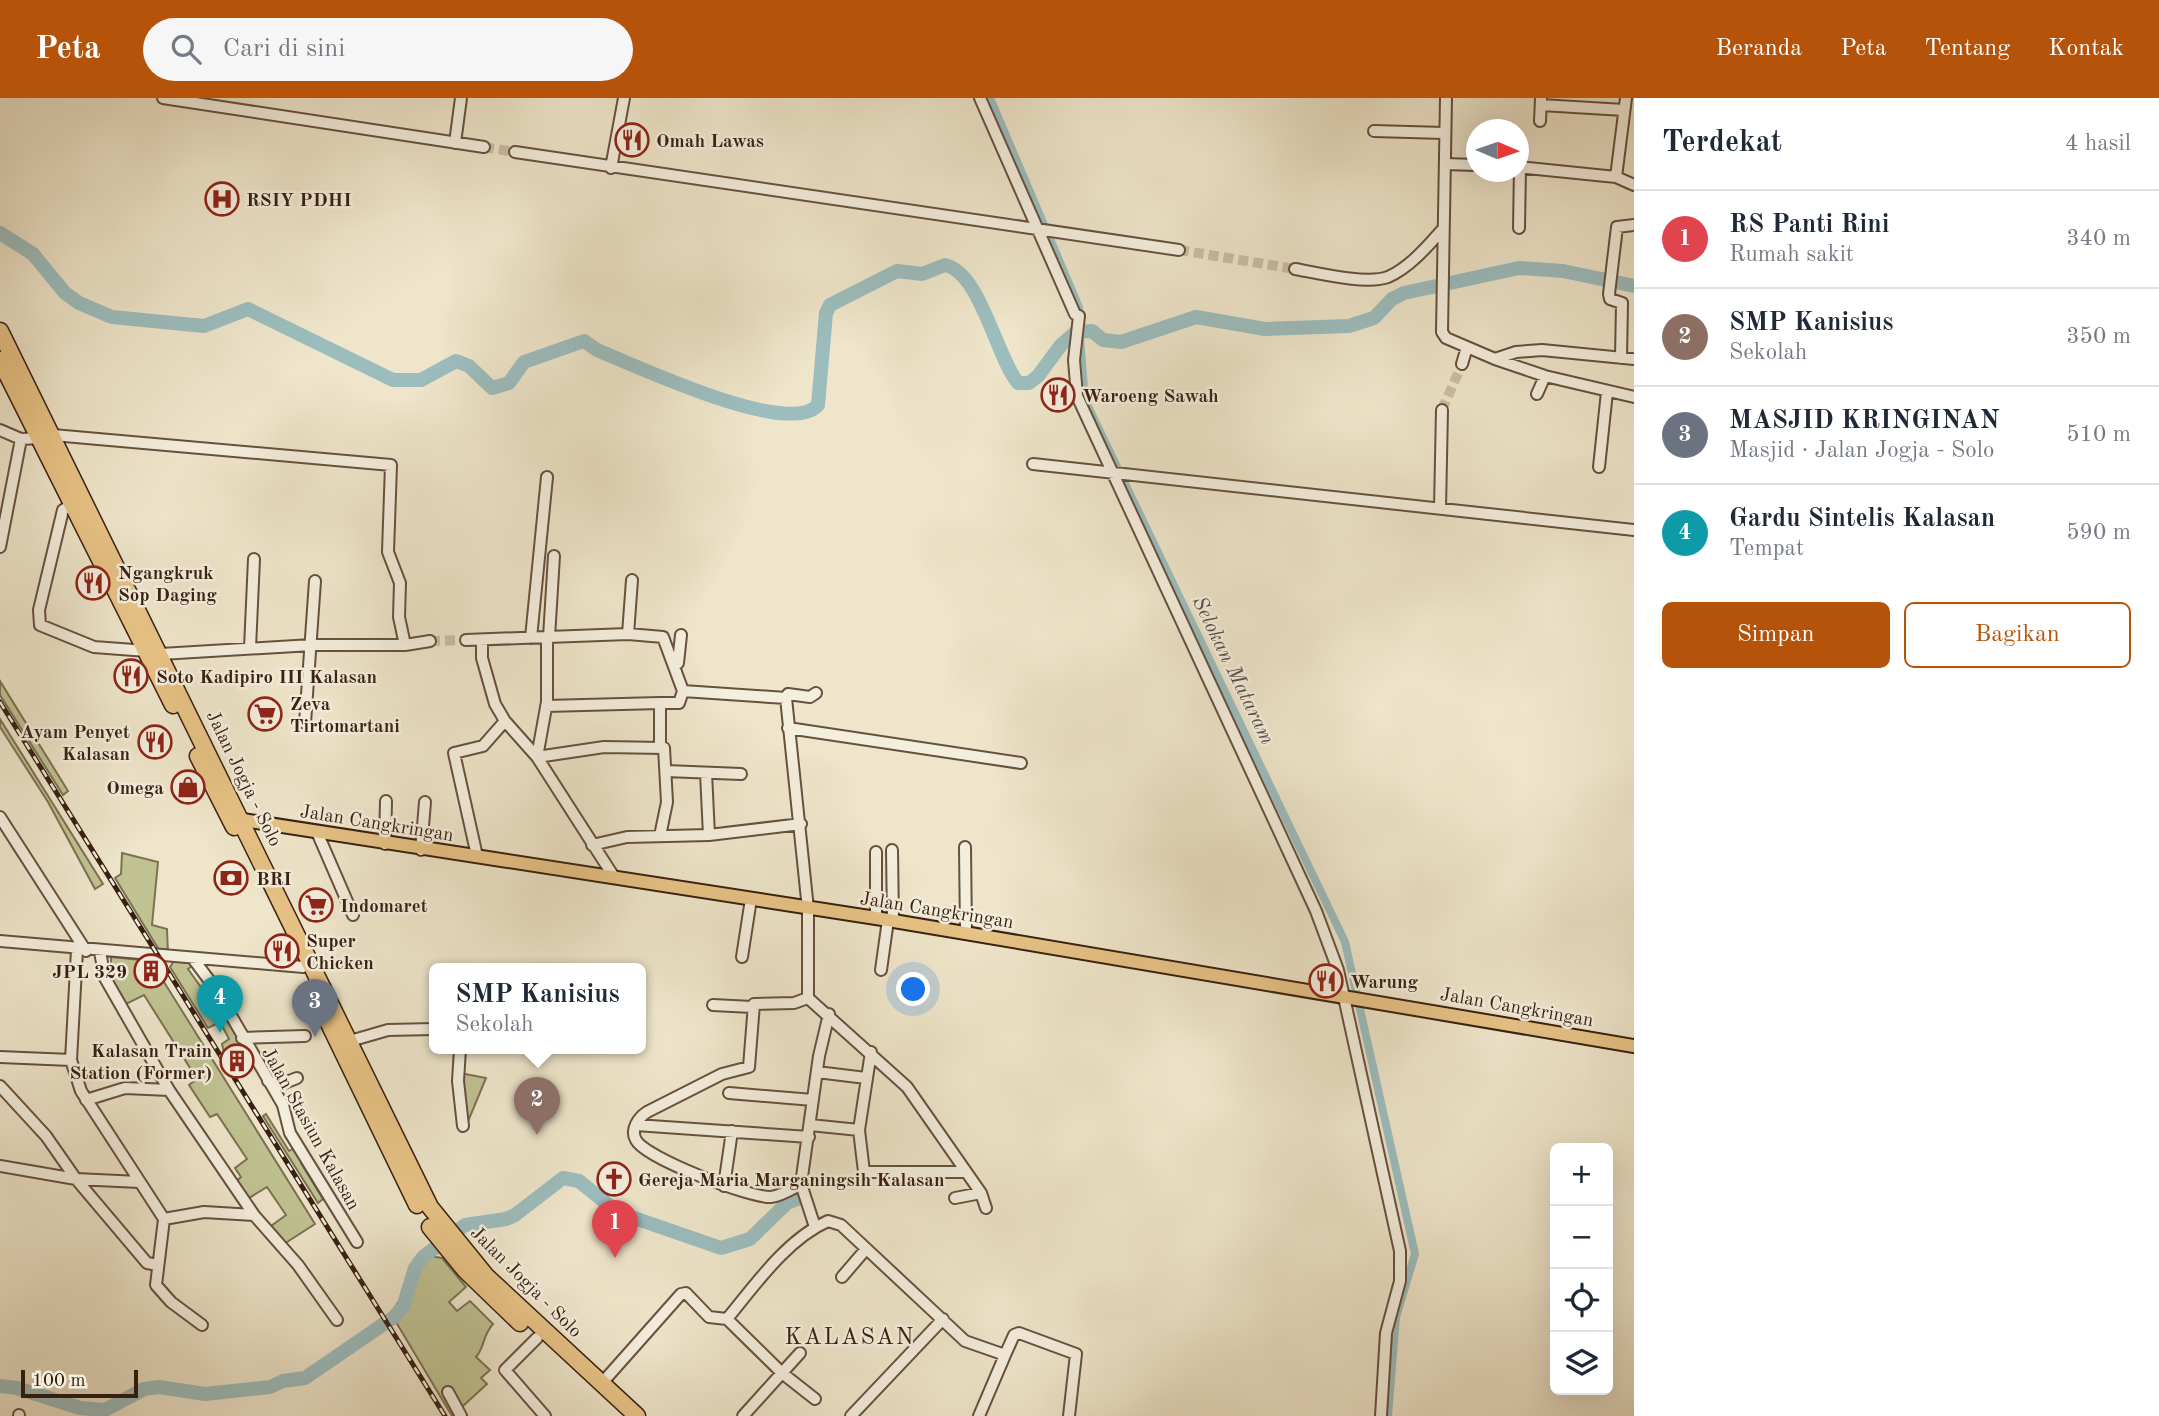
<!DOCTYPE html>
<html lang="id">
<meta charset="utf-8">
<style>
body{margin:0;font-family:"Old Standard TT",serif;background:#f6f6f7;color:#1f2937}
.controls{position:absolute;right:21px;bottom:21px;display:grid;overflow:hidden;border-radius:10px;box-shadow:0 7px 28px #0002}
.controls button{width:63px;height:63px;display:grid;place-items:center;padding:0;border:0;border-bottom:2px solid #e0e1e3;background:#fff;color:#1f2937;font:35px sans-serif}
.compass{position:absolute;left:1466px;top:21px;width:63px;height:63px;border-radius:50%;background:#fff;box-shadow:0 7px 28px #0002;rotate:92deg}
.scale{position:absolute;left:21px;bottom:18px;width:117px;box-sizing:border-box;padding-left:7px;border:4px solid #382011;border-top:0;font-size:19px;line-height:24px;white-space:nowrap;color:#382011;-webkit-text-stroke:5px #f4eedd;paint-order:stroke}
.you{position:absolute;left:914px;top:892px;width:24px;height:24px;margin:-18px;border:5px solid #fff;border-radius:50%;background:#1a73e8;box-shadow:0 0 0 10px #1a73e833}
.badge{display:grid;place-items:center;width:46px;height:46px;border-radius:50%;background:#b45309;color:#fff;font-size:23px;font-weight:700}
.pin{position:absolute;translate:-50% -58px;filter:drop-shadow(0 2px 4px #0008)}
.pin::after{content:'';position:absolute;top:37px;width:24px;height:21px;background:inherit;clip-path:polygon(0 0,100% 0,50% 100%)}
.popup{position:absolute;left:429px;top:865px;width:217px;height:91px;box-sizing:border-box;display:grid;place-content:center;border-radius:10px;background:#fff;filter:drop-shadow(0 2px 5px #0005);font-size:23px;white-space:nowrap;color:#747a83}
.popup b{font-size:26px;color:#1f2937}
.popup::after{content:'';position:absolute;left:50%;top:100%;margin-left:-14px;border:14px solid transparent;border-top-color:#fff}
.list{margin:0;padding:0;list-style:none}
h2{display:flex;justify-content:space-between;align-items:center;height:91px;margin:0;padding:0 28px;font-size:30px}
h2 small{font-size:23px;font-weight:400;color:#747a83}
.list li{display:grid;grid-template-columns:46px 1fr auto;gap:21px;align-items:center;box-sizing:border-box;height:98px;padding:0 28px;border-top:2px solid #e0e1e3}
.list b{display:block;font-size:26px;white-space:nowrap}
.list p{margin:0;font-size:23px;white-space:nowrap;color:#747a83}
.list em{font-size:23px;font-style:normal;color:#747a83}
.actions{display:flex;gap:14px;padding:21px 28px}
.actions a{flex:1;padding:16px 0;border:2px solid #b45309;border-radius:10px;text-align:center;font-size:24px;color:#b45309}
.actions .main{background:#b45309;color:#fff}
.icon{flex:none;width:38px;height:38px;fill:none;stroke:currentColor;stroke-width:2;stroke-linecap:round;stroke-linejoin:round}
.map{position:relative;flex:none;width:1634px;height:1318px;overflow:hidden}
header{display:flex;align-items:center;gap:42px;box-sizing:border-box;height:98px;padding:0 35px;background:#b45309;color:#fff}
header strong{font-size:33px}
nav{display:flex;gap:38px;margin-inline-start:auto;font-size:24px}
.search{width:490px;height:63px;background:#f6f6f7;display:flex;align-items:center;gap:18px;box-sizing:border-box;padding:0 24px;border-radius:38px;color:#747a83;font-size:26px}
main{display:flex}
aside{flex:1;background:#fff}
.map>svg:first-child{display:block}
.green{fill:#c0c292;stroke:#7c7152;stroke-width:2}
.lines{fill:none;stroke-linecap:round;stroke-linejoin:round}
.canal{stroke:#9cbdbe;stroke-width:8}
.river{stroke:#9cbdbe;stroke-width:14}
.minor-tunnel{stroke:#cabea5;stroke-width:10;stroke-dasharray:10 5;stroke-linecap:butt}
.minor-casing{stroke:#66513f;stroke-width:14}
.major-casing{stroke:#382011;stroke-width:16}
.highway-casing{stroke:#382011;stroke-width:19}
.minor{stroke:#f4eedd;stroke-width:10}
.major{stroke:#e7c285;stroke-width:12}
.highway{stroke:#e7c285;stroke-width:16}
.rail-casing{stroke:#382011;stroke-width:5}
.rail{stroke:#f4eedd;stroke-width:2.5;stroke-dasharray:8;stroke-linecap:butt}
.labels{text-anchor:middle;stroke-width:5;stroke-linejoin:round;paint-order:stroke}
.poi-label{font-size:19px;font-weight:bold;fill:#382011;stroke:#f4eedd;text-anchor:start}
.street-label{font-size:19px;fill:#382011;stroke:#f4eedd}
.water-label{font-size:21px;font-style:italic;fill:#564f45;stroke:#f4eedd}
.quarter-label{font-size:23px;letter-spacing:2px;fill:#382011;stroke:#f4eedd}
</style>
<header>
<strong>Peta</strong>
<div class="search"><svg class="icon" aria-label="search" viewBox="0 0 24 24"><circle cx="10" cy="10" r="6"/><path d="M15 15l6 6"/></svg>Cari di sini</div>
<nav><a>Beranda</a><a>Peta</a><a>Tentang</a><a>Kontak</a></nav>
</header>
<main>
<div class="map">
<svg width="1634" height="1318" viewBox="0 0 1634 1318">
<rect width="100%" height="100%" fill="#eee5ca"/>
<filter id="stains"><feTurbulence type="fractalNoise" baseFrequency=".00286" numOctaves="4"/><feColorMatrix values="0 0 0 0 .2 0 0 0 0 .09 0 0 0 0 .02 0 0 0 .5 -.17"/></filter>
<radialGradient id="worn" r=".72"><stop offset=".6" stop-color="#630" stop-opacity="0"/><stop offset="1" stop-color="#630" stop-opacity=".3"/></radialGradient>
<path class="green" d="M0,583L68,693L63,697L0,597Z
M0,621L103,786L95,791L48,704L0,629Z
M122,755L158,764L152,827L167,831L168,856L161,855L115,780L121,776Z
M111,859L141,862L151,880L159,876L315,1126L284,1146L271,1128L286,1117L267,1089L249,1100L234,1085L241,1079L235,1070L247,1061L217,1016L210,1019L189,987L197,981L144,897L124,907L106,872L111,871Z
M174,863L190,865L192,868L188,871L203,892L209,887L242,944L224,955L222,946L229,941L220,924L208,930L170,869Z
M460,975L486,980L467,1026Z
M266,1016L289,1053L296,1049L305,1062L301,1065L323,1101L318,1105L263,1018Z
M429,1158L442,1160L466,1189L449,1204L457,1213L470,1203L493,1226C482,1238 485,1249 476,1259L490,1272L481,1280L487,1286L452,1318L393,1219V1212Z"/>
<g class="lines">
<path class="canal" d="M990,0L1079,209L1080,224
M1080,240L1085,302L1345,844L1415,1156L1396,1219L1388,1318"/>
<path class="river" d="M0,135L33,156L65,195L79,205L112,219L204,228L248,211L393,282H421L456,263L469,268L492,290L509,285L524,264L584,243L597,252C634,267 790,341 818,307L826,215L830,207L897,173L922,176L945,167C980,174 996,258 1018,285H1029L1038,278L1061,247L1076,234L1092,233L1103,242L1121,244L1196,219L1265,231L1349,228L1374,220L1392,201L1404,195L1519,170L1563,173L1634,188
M0,1288L17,1290L80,1310L105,1312L144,1291L159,1289L205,1296L270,1289L283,1283L305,1280L394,1219L403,1209L415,1170L423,1159L465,1127L506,1121L515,1117L563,1080L579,1083L617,1114L721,1150L750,1141L787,1105L805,1098"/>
<path class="minor-tunnel" d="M484,49L515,54
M1179,152L1295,171
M1442,312L1462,266
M430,543L466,542"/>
<defs>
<path id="minor" d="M163,0L484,49
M980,0L1075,216L1079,218L1074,262L1077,298L1316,813L1338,872L1400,1153V1183L1386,1235L1381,1318
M1446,0L1442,234L1446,240L1467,249
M1541,7L1624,12
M1540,23L1541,1
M1374,33L1444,35
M455,45L461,0
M515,54L1179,152
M1445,66L1476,67
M1518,69L1616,79L1634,87
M611,70L624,0
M1616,79L1626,0
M1519,130L1520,69
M1295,171C1317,175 1367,187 1388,179C1409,170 1427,149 1442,132
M1621,260L1622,205L1610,201L1609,196L1617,129L1634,127
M1495,261L1545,278L1634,299
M1462,266L1467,249L1495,261L1516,254L1542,252L1634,261
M1537,296L1545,278
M0,332L21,341L40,340
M53,337L391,367L388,454L400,485L399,519L405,547
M1033,366L1634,432
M1599,369L1607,294
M73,406L63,412L39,512L40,527L94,549L147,553
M1440,410L1442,312
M0,449L21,341
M628,536L632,482
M549,539L554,458
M531,540L547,379
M466,542L628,536L663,539L683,593L679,605H660V649
M482,542V560L495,606L505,623L537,659L614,779
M250,550L254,461
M161,556L312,547H405L430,543
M674,569L678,565L681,537
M683,593L786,600L788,596L810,599L816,595
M786,600L808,811V900
M546,608L660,605
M305,625L315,483
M788,630L1021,665
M537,659L604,649L664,650L667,704L660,738
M537,659L547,604V539
M666,673L741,676
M706,675L709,737
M0,719L86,853
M317,734L353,817
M385,746L386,703
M592,747L627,739L709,737L801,726
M965,749L966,836
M421,752L425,704
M892,752L893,823
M876,754V820
M477,758L454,655L483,648L505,623
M0,843L303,869L312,864
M77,852L71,962L81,993L164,1121L156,1187L171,1204L202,1227
M100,854L105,880L169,992L254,1117L298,1167L337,1222
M742,859L751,801
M194,862L215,890L283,1007L290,1035L357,1144
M881,872L888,822
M808,900L907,989L981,1095L986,1110
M713,907L752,909
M242,940L305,938
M350,943L388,932L434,931
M460,951L458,983L463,1028
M871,954L859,1032L864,1074H966
M0,959L71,962
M817,974L866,980
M268,983L279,987L297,980
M0,988L46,1038L76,1081L147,1165L158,1167
M729,995L813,1002
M86,1002L125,990L169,992
M636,1027L809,1039
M810,1027L859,1032
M0,1068L76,1081L139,1084
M801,1086C792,1091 781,1098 771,1099C750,1100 645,1060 636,1042C630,1032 638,1020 647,1014L722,976L749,969L754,906L794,905L808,900
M724,1088L732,1033
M955,1100L981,1095
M164,1121L204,1114L254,1117
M815,1129L801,1086L819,958L829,916
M842,1179L866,1151
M727,1221L782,1275L815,1301
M537,1240L505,1272L545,1318
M602,1285L681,1196L686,1195L709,1219L727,1221C755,1187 787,1141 828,1123L841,1127L965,1243L1005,1257L1014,1237L1019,1235L1076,1256L1069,1318
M448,1294L461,1318
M19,1318V1317
M743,1318L800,1255
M851,1318L943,1221
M979,1318L1005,1257"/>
<path id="major" d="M236,726L243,722L876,820L1634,948"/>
<path id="highway" d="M0,233L430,1109L486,1178L637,1318
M0,262L173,607
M198,658L234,729
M318,903L417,1107
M430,1129L465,1172L520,1225"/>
</defs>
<use href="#minor" class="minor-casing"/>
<use href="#major" class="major-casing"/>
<use href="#highway" class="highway-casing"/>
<use href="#minor" class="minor"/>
<use href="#major" class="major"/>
<use href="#highway" class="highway"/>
<defs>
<path id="rail" d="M0,604L445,1318"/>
</defs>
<use href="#rail" class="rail-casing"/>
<use href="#rail" class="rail"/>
</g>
<defs>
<symbol id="restaurant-ring" viewBox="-11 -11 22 22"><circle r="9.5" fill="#f4eedd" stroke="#8f2418" stroke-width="1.5"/><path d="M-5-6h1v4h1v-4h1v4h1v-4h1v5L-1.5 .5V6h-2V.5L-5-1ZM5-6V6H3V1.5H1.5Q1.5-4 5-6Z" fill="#8f2418"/></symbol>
<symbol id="hospital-ring" viewBox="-11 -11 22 22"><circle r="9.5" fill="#f4eedd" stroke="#8f2418" stroke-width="1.5"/><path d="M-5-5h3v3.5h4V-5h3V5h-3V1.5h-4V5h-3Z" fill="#8f2418"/></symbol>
<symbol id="supermarket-ring" viewBox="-11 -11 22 22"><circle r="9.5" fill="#f4eedd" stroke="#8f2418" stroke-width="1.5"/><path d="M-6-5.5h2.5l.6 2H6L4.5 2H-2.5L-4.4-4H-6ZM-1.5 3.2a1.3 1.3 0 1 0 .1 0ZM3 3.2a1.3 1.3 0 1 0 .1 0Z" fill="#8f2418"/></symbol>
<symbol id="shop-ring" viewBox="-11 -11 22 22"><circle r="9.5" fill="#f4eedd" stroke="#8f2418" stroke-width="1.5"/><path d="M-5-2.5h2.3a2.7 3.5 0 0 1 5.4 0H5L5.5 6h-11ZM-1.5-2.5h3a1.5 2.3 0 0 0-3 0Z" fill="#8f2418"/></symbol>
<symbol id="bank-ring" viewBox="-11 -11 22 22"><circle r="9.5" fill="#f4eedd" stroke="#8f2418" stroke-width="1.5"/><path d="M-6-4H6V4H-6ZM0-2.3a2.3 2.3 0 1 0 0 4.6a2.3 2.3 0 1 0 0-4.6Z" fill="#8f2418"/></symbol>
<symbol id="building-ring" viewBox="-11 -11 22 22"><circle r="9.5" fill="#f4eedd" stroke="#8f2418" stroke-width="1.5"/><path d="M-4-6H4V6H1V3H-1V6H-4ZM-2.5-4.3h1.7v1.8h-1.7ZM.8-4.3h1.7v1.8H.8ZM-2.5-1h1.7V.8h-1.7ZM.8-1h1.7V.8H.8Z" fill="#8f2418"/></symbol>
<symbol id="church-ring" viewBox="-11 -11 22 22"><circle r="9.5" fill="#f4eedd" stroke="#8f2418" stroke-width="1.5"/><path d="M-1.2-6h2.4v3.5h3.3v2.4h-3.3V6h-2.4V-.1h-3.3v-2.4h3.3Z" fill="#8f2418"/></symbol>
</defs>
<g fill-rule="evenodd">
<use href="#restaurant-ring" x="613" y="23" width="38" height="38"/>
<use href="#hospital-ring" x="203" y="82" width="38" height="38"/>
<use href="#restaurant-ring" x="1039" y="278" width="38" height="38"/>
<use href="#restaurant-ring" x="74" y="466" width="38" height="38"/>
<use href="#restaurant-ring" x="112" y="559" width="38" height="38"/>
<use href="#supermarket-ring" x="246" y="597" width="38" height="38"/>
<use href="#restaurant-ring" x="136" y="625" width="38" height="38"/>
<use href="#shop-ring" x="169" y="670" width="38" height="38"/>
<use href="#bank-ring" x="212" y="761" width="38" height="38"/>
<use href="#supermarket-ring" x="297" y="788" width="38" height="38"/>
<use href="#restaurant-ring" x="263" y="834" width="38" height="38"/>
<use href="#building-ring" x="132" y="854" width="38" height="38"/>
<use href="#restaurant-ring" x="1307" y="864" width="38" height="38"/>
<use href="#building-ring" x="218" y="944" width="38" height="38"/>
<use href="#church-ring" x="595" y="1062" width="38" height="38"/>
</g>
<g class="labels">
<g class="poi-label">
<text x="656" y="49">Omah Lawas</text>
<text x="246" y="108">RSIY PDHI</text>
<text x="1082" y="304">Waroeng Sawah</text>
<text x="118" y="481">Ngangkruk<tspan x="118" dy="22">Sop Daging</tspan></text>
<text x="156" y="585">Soto Kadipiro III Kalasan</text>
<text x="290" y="612">Zeva<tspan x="290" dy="22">Tirtomartani</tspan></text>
<text x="130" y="640" text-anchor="end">Ayam Penyet<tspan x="130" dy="22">Kalasan</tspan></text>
<text x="164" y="696" text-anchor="end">Omega</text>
<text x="256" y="787">BRI</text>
<text x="340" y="814">Indomaret</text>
<text x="306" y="849">Super<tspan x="306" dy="22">Chicken</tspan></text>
<text x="127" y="880" text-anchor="end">JPL 329</text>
<text x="1350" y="890">Warung</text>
<text x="212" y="959" text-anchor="end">Kalasan Train<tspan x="212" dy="22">Station (Former)</tspan></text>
<text x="638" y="1088">Gereja Maria Marganingsih Kalasan</text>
</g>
<g class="street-label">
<text transform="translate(245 680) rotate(64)" y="7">Jalan Jogja - Solo</text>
<text transform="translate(377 724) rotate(9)" y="7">Jalan Cangkringan</text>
<text transform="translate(937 811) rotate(9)" y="7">Jalan Cangkringan</text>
<text transform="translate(1517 908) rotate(10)" y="7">Jalan Cangkringan</text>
<text transform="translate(312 1030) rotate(61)" y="7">Jalan Stasiun Kalasan</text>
<text transform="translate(527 1183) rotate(45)" y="7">Jalan Jogja - Solo</text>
</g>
<g class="water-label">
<text transform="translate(1234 572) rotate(64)" y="7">Selokan Mataram</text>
</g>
<g class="quarter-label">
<text x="850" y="1246">KALASAN</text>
</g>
</g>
<rect width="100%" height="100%" filter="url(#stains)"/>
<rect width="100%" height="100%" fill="url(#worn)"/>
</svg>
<div class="controls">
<button>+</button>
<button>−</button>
<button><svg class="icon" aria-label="locate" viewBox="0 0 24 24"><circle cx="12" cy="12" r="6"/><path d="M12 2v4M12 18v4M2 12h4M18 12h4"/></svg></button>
<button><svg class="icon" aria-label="layers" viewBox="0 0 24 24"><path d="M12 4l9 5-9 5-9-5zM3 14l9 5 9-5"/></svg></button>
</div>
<svg class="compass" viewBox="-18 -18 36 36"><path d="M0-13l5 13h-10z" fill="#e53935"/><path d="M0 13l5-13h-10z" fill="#747a83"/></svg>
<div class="scale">100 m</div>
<div class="you"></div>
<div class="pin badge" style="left:615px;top:1160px;background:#e0444e">1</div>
<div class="pin badge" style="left:537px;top:1037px;background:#8d6e63">2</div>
<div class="popup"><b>SMP Kanisius</b>Sekolah</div>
<div class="pin badge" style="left:315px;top:939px;background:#6b7280">3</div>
<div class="pin badge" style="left:220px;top:935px;background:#0f9aa8">4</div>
</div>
<aside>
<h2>Terdekat<small>4 hasil</small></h2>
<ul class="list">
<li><span class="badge" style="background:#e0444e">1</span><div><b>RS Panti Rini</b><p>Rumah sakit</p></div><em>340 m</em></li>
<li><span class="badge" style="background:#8d6e63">2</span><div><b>SMP Kanisius</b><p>Sekolah</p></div><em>350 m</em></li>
<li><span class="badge" style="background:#6b7280">3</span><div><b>MASJID KRINGINAN</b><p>Masjid · Jalan Jogja - Solo</p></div><em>510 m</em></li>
<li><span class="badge" style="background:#0f9aa8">4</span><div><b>Gardu Sintelis Kalasan</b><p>Tempat</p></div><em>590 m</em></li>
</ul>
<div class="actions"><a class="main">Simpan</a><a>Bagikan</a></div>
</aside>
</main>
